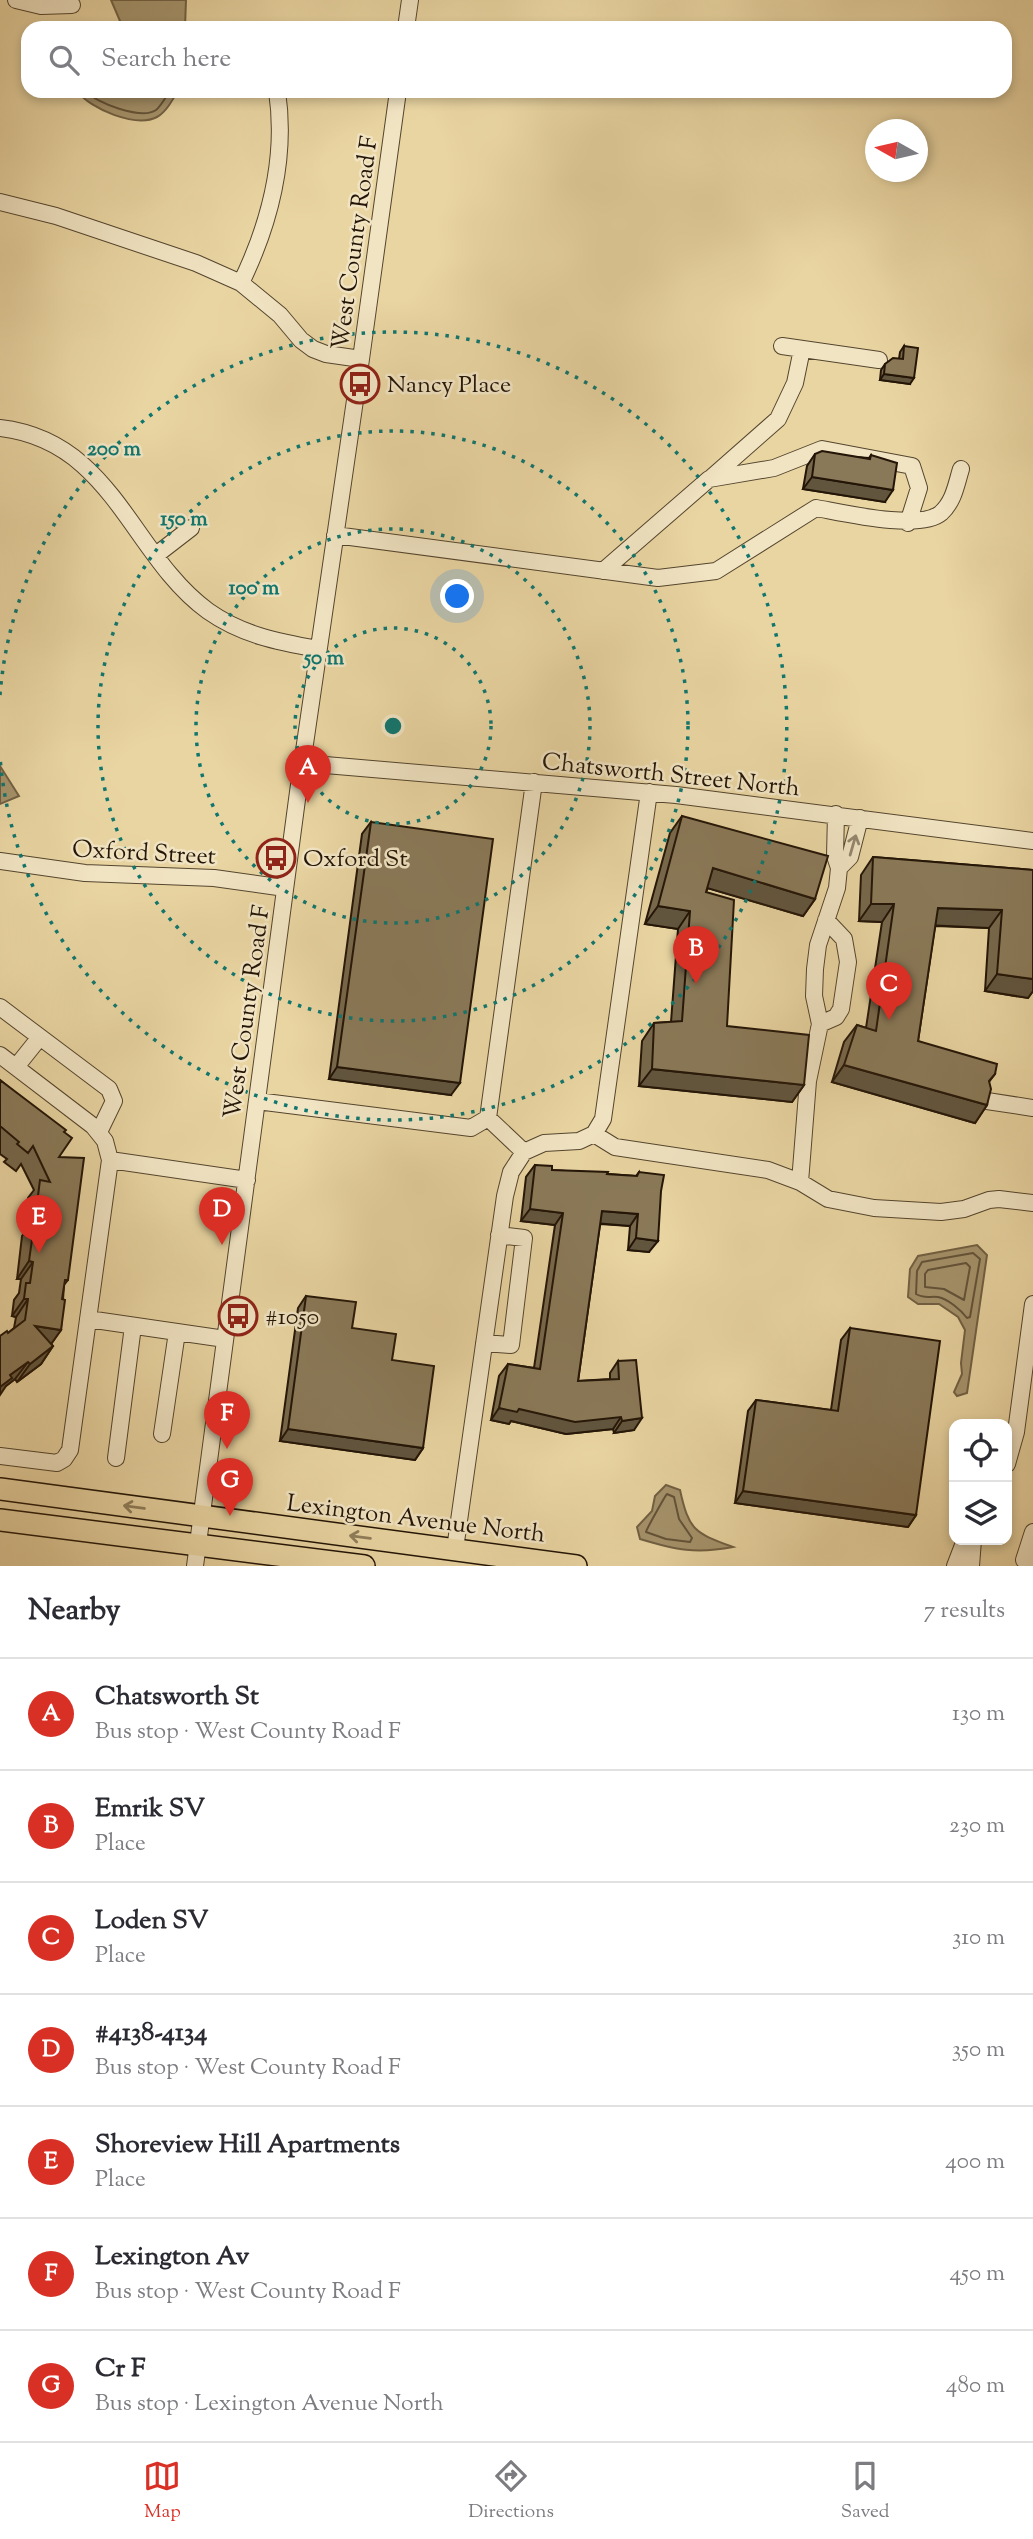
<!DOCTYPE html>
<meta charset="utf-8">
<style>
body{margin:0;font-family:"Sorts Mill Goudy",serif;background:#f7f7f7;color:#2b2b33}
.controls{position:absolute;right:21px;bottom:21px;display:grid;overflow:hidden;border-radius:14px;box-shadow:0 4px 10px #0003}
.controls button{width:63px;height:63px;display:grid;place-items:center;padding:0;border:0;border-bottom:2px solid #e1e1e2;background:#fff;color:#2b2b33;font:35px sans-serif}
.compass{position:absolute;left:865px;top:119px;width:63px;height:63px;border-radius:50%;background:#fff;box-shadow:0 4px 10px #0003;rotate:278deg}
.you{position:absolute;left:458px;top:597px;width:24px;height:24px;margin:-18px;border:5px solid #fff;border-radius:50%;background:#1a73e8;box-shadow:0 0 0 10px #1a73e833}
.badge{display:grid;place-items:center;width:46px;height:46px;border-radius:50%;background:#d93025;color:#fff;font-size:23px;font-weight:700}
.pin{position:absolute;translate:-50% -58px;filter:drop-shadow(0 2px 4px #0008)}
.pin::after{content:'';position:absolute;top:37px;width:24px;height:21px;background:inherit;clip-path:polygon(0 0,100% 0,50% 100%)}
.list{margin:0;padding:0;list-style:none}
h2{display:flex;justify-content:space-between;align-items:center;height:91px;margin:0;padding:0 28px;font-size:30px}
h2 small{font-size:23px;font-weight:400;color:#7c7c81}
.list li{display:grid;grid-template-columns:46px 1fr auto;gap:21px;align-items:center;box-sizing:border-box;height:112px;padding:0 28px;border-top:2px solid #e1e1e2}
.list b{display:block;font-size:26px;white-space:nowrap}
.list p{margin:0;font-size:23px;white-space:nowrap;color:#7c7c81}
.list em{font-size:23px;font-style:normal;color:#7c7c81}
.icon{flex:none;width:38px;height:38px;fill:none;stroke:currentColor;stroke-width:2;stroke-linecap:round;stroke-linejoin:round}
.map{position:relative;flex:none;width:1033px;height:1566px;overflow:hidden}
.search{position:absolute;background:#fff;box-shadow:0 4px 10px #0003;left:21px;right:21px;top:21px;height:77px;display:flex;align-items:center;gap:18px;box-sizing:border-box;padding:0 24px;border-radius:21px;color:#7c7c81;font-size:26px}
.sheet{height:875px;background:#fff}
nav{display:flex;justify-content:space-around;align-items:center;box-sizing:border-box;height:98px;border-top:2px solid #e1e1e2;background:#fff;font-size:19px;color:#7c7c81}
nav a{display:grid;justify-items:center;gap:4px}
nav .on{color:#d93025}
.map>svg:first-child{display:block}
.water{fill:#a6946d;stroke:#726144;stroke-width:2}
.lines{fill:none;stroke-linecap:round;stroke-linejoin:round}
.shore{stroke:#64543a;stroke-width:2}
.minor-casing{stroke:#54452e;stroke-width:18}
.major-casing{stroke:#231507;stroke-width:24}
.minor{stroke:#f1e4c3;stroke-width:16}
.major{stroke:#e9d5a2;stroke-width:21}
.wall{fill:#77684c;stroke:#231507;stroke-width:2}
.shaded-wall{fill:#61553e;stroke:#231507;stroke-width:2}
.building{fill:#8a7958;stroke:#231507;stroke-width:2}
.oneway{stroke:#94876e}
.oneway2{stroke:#907f5c}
.ring{fill:none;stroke:#0f766e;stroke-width:3.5;stroke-dasharray:3.5 7}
.labels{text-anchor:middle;stroke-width:5;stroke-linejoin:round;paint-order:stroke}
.street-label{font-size:24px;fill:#231507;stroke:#f1e4c3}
.poi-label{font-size:24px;fill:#231507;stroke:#f1e4c3;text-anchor:start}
.centre{fill:#0f766e;stroke:#f1e4c3;stroke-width:3.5}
.ring-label{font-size:21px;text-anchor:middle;font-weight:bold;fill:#0f766e;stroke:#f1e4c3;stroke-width:5;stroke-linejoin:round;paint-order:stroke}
</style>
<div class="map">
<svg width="1033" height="1566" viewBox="0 0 1033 1566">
<rect width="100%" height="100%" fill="#e9d5a2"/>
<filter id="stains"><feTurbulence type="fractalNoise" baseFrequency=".00286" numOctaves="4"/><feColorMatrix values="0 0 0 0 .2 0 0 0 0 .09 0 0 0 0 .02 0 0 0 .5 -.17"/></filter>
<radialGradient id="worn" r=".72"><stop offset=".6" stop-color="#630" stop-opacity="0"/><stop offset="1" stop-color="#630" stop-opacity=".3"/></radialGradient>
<path class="water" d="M111,0H186L185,28H123Z
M77,91H177C174,99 165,113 157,117C136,128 90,109 77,91Z
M0,766L19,796L0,804Z
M977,1245L987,1255L967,1393L957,1396L954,1392L962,1374L961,1363L965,1330L958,1317L939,1304H918L908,1297L910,1269L918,1256Z
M666,1485L680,1490C689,1531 695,1533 733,1547C696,1554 676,1550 640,1539L637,1527L652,1511L655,1496Z"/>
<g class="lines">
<path class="shore" d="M86,91C95,103 142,120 156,110C161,106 166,96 170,91
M973,1253L980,1259L970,1317L967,1318C961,1310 948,1299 938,1297C930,1296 924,1299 916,1294L917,1271L922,1262Z
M966,1263L970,1267L964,1300L944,1289L925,1287V1274L928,1270Z
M667,1494L674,1497L679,1519L692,1538L690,1542L666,1539L646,1532C646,1530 665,1496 667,1494Z"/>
<defs>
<path id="minor" d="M16,0L41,6L72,5
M406,28L410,0
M0,202L56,216L196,263L241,283L280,315L301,340L313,349L326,354L361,359
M241,283C270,223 287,158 277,91
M782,346L879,360
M0,428C113,441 131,555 208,611C242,635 278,642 318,649
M711,478L778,419L795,383L802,349
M335,535L658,578L716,571L816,508C844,513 920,531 941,513C954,501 956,485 961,469
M156,555L191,528
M603,571L709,479L774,468L822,449L912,466L919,488L908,523
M302,763L676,795L1033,841
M534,782L488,1118L524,1152L544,1143L579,1141L594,1134L615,1147L768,1170L800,1182L828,1199L874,1208L941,1212L964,1209L989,1200L999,1199L1033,1203
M0,861L85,873L214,878L285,888
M839,868L850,857L860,818
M0,1007L109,1089L114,1101L99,1132
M820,1024L836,1017L841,1009L848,962L844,939L826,920
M0,1055L93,1126L105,1141L110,1160L70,1450L64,1459L57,1463L0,1456
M16,1067L40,1037
M257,1101L471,1128L488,1118
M987,1101L1033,1108
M594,1134L603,1119L649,792
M110,1160L247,1180
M800,1182L808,1081L820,1024L814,996L815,969L818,945L837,888L839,868L835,856L836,814
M88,1319L225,1339
M484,1343L511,1345L524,1238L499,1235
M162,1434L177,1332
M116,1458L133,1326
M1007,1464L1016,1432L1033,1304
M1033,1532L1024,1560L1033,1561
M455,1549L505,1196L511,1172L524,1152
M195,1566L298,792L361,359L398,91
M955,1566L965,1540
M971,1566L973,1540"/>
<path id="major" d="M0,1489L576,1566
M0,1520L364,1566"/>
</defs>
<use href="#minor" class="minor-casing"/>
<use href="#major" class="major-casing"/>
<use href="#minor" class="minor"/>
<use href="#major" class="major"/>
</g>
<path class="wall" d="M904,346L910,384L880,380L881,370L885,364L899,359L900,352Z
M815,454L869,458L871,455L885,502L803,489L807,466Z
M682,816L815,899L803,916L708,888L706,892L727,1026L804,1085L792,1102L639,1086L642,1041L654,1023L671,1022L678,929L645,924L670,833Z
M371,822L451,1095L329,1079L362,834Z
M873,857L1033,870V991L1028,998L985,991L989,928L935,926L918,1041L995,1074L989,1082L987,1105L975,1123L832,1082L844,1042L857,1025L866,1028L882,922L859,921L861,875Z
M0,1080L64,1132L59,1157L68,1280L64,1285L61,1330L51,1344L53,1346L41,1364L17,1382L15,1379L6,1386L8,1333L14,1328L16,1317L12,1316L14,1300L19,1293L21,1279H17L22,1236L27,1229L29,1214H26L28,1198L34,1190L21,1164L16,1171L4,1162L7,1159L0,1154Z
M535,1165L552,1170L636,1176L639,1172L649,1252L628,1250L630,1226L600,1224L578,1381L610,1379V1373L618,1361L634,1430L614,1433L613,1429L566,1434L511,1421L509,1424L491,1420L499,1376L508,1364L534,1368L555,1225L521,1221L526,1177Z
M306,1296L352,1328L392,1360L423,1448L415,1460L280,1441L298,1308Z
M850,1328L916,1515L908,1527L735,1503L748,1411L756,1400L831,1410L841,1340Z"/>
<path class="shaded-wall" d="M884,374L914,378L910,384L880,380Z
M812,477L893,490L885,502L803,489Z
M713,868L815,899L803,916L700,886Z
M871,904H894L882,922L859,921Z
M658,906L690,911L678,929L645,924Z
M938,908L1002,910L989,928L926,925Z
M997,974L1033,979V991L1028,998L985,991Z
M844,1065L987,1105L975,1123L832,1082Z
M337,1067L460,1083L451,1095L329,1079Z
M652,1069L804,1085L792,1102L639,1086Z
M38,1196L41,1197L29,1214H26Z
M530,1209L563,1213L555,1225L521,1221Z
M602,1211L638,1214L630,1226L594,1223Z
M636,1238L658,1241L649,1252L628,1250Z
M29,1261L33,1262L21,1279H17Z
M24,1299H28L16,1317L12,1316Z
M35,1326L61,1330L49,1347Z
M53,1346L41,1364L17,1382L30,1364Z
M28,1362L15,1379L6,1386L0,1395V1387L10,1375Z
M499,1408L519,1409L621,1417L613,1429L566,1434L511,1421L509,1424L491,1420Z
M642,1418L634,1430L614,1433L622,1421Z
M288,1429L423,1448L415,1460L280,1441Z
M743,1491L916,1515L908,1527L735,1503Z"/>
<path class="building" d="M904,346L918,348L914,378L884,374L885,364L893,358L903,359Z
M822,451L870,459L871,455L897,463L893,490L812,477L815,454Z
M682,816L828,856L815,899L713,868L706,892L734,900L727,1026L809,1035L804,1085L652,1069L654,1023L682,1021L690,911L658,906Z
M371,822L493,839L460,1083L337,1067Z
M873,857L1033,870V979L997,974L1002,910L938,908L918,1041L997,1064L995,1074L989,1081L991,1089L987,1105L844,1065L857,1025L876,1031L894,904H871Z
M0,1080L66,1130L64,1132L72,1138L59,1157L84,1158L68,1280H65L62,1299L65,1300L61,1330L35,1326L53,1346L30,1364L28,1362L10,1375L12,1378L0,1387V1336L7,1331L8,1333L25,1320L28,1299H24L26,1283H30L33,1262L29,1261L35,1218L39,1219L41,1197L38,1196L40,1180L50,1182L33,1146L28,1153L17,1144L19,1142L0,1126Z
M535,1165L552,1166V1170L608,1172L607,1174L637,1176L639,1172L664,1175L661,1191L658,1241L636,1238L638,1214L602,1211L578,1381L619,1379L618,1361L636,1360L642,1418L622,1421L621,1417L575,1422L519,1409L517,1412L499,1408L508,1364L540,1369L563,1213L530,1209Z
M306,1296L356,1302L352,1328L396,1334L392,1360L434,1366L423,1448L288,1429Z
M850,1328L940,1341L916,1515L743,1491L756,1400L838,1411Z"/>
<defs><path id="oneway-shaft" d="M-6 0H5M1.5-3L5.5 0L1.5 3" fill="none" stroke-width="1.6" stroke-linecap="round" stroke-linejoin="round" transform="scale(1.75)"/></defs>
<use class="oneway" href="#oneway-shaft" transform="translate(853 845) rotate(-74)"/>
<g class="oneway2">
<use href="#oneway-shaft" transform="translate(134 1507) rotate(-173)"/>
<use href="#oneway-shaft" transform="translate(360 1537) rotate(-173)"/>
</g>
<g class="ring">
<circle cx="393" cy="726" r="98"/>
<circle cx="393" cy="726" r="197"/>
<circle cx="393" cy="726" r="295"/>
<path d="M0 695A394 394 0 1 1 0 757"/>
</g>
<defs>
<symbol id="bus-ring" viewBox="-11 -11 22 22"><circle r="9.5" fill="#f1e4c3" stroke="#8f2418" stroke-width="1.5"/><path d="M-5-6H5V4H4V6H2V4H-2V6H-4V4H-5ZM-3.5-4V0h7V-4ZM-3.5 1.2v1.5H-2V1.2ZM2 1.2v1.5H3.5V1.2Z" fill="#8f2418"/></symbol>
</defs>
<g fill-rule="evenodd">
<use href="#bus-ring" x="338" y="362" width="44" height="44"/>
<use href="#bus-ring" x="254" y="836" width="44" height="44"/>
<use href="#bus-ring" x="216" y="1294" width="44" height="44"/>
</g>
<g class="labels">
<g class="street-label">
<text transform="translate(354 243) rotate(-82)" y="8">West County Road F</text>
<text transform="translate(671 774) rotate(6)" y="8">Chatsworth Street North</text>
<text transform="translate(144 852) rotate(3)" y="8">Oxford Street</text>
<text transform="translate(246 1012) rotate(-82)" y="8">West County Road F</text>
<text transform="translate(416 1518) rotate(7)" y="8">Lexington Avenue North</text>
</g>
<g class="poi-label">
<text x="387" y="392">Nancy Place</text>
<text x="303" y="866">Oxford St</text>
<text x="265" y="1324">#1050</text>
</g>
</g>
<circle cx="393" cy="726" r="10" class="centre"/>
<g class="ring-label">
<text x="114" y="455">200 m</text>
<text x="184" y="525">150 m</text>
<text x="254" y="594">100 m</text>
<text x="324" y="664">50 m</text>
</g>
<rect width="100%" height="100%" filter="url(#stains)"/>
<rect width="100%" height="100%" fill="url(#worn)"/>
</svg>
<div class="controls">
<button><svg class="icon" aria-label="locate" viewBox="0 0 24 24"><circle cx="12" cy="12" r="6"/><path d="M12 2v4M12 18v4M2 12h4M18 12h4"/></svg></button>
<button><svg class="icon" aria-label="layers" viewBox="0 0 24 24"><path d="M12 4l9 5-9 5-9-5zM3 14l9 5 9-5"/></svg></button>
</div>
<svg class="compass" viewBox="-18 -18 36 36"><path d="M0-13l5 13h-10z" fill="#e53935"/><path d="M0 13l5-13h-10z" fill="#7c7c81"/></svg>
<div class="you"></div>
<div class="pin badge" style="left:308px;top:803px">A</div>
<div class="pin badge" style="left:696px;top:984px">B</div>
<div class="pin badge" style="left:889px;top:1020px">C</div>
<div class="pin badge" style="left:222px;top:1245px">D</div>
<div class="pin badge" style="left:39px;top:1253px">E</div>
<div class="pin badge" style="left:227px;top:1449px">F</div>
<div class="pin badge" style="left:230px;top:1516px">G</div>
<div class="search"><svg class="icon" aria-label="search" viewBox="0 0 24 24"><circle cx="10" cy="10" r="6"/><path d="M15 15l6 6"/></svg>Search here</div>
</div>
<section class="sheet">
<h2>Nearby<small>7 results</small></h2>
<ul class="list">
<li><span class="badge">A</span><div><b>Chatsworth St</b><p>Bus stop · West County Road F</p></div><em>130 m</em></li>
<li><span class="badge">B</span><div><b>Emrik SV</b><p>Place</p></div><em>230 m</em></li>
<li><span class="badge">C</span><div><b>Loden SV</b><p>Place</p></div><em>310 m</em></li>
<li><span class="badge">D</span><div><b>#4138-4134</b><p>Bus stop · West County Road F</p></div><em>350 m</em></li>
<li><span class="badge">E</span><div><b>Shoreview Hill Apartments</b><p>Place</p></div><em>400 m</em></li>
<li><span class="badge">F</span><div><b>Lexington Av</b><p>Bus stop · West County Road F</p></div><em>450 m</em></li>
<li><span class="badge">G</span><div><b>Cr F</b><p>Bus stop · Lexington Avenue North</p></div><em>480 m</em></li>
</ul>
</section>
<nav>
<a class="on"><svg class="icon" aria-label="map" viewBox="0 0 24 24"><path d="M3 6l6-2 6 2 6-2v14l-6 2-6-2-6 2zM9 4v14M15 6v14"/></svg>Map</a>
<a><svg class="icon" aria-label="directions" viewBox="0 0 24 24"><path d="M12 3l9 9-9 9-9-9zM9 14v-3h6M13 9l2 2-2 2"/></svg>Directions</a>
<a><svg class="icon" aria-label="saved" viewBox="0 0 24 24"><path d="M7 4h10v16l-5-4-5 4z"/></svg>Saved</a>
</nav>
